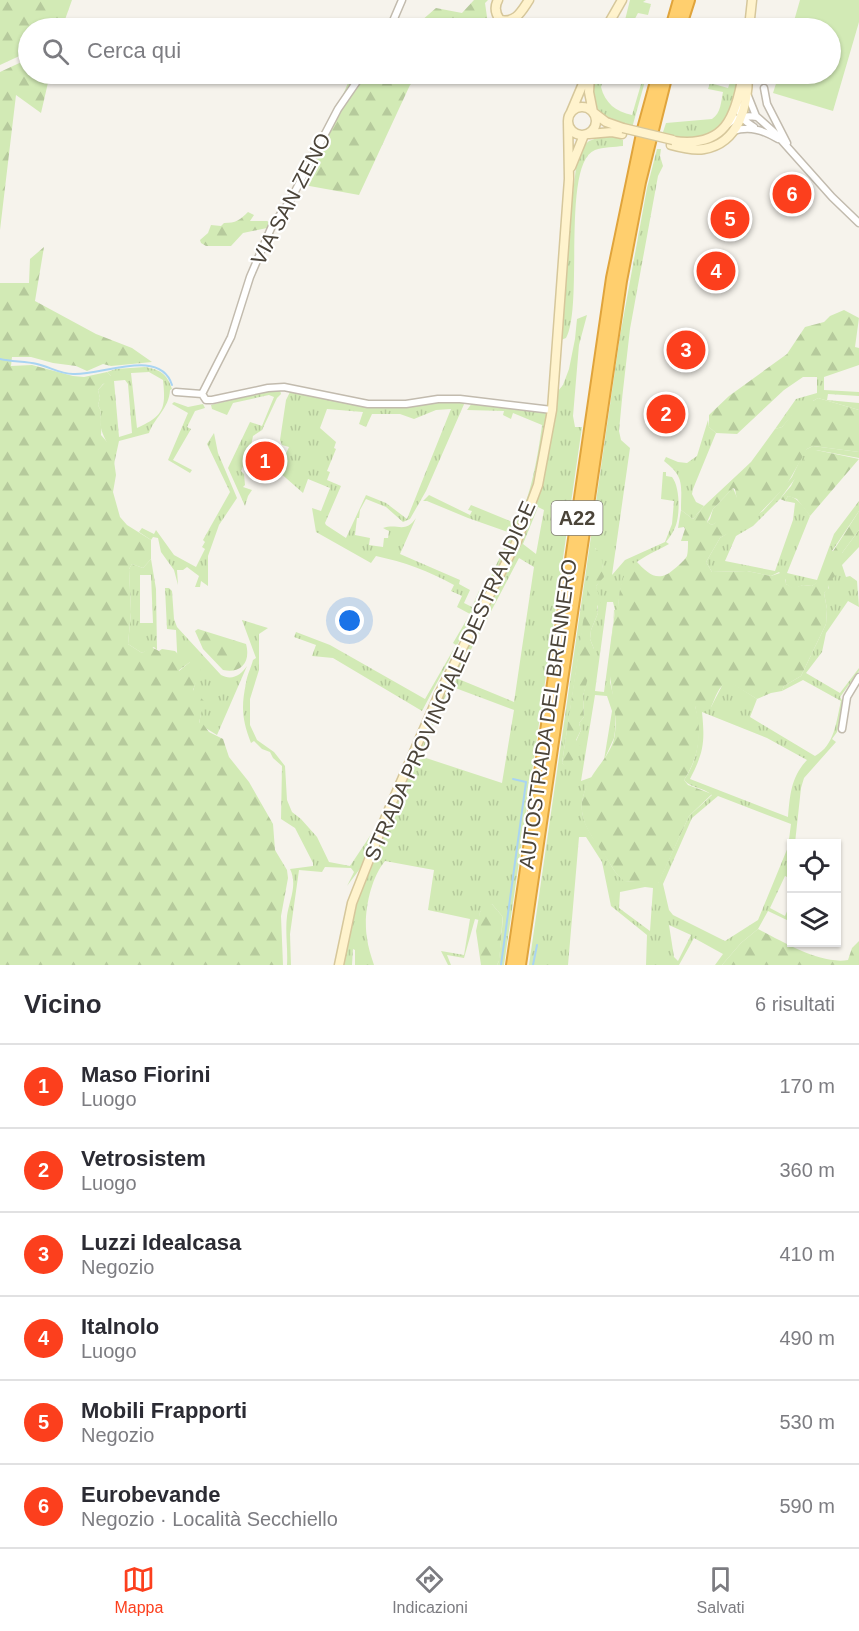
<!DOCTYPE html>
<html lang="it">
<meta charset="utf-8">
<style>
body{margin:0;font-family:Helvetica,sans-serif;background:#f7f7f7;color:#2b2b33}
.controls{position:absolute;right:18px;bottom:18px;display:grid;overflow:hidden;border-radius:0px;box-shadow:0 2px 4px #0004}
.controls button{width:54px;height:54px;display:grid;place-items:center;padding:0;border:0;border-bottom:2px solid #e1e1e2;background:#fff;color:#2b2b33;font:30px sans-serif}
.you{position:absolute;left:350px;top:621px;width:21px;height:21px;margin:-15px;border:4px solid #fff;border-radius:50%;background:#1a73e8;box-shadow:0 0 0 9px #1a73e833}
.badge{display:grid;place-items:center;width:39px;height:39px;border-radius:50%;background:#fc3f1d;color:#fff;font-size:20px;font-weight:700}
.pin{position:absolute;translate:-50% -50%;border:3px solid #fff;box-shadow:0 2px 6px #0006}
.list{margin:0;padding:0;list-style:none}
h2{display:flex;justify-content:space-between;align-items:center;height:78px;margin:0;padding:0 24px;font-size:26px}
h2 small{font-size:20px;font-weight:400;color:#7c7c81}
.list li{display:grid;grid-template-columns:39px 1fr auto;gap:18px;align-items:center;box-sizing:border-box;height:84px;padding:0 24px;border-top:2px solid #e1e1e2}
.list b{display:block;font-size:22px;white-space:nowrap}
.list p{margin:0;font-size:20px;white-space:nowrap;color:#7c7c81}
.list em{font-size:20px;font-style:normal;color:#7c7c81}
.icon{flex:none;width:33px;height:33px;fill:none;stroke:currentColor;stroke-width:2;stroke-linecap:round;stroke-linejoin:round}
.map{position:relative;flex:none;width:859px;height:965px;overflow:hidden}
.search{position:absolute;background:#fff;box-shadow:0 2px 4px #0004;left:18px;right:18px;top:18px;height:66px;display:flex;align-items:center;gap:15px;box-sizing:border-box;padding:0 21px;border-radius:33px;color:#7c7c81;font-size:22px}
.sheet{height:582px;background:#fff}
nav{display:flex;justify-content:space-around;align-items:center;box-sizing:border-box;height:84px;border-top:2px solid #e1e1e2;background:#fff;font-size:16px;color:#7c7c81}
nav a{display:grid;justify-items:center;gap:3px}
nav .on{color:#fc3f1d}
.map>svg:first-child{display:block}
.grass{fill:url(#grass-tufts);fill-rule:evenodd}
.forest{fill:url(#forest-firs);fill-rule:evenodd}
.pitch{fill:#d2eab5}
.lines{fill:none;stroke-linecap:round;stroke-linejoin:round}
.stream{stroke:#a9d4f2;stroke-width:2}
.street-casing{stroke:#c2bbae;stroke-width:9}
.secondary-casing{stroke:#d6c79b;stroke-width:11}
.highway-casing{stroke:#e0a43c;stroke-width:14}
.street{stroke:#fff;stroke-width:6}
.secondary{stroke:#fff3cd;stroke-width:8}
.highway{stroke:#ffcf6e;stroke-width:10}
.secondary-bridge-casing{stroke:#d6c79b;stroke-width:11;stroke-linecap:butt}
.secondary-bridge{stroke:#fff3cd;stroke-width:8}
.labels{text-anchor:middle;stroke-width:4.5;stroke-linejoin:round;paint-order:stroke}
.shield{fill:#fff;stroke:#817c74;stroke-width:1.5}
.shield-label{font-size:20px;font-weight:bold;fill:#4b4439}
.street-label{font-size:21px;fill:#4b4439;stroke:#fff}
</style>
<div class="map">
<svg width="859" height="965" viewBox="0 0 859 965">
<defs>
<pattern id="grass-tufts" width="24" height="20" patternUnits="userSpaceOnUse" patternTransform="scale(1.5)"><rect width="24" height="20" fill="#d2eab5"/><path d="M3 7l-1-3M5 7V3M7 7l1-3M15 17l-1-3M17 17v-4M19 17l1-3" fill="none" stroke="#b6ca9c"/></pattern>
<pattern id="forest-firs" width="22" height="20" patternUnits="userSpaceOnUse" patternTransform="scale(1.5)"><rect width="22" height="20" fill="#d2eab5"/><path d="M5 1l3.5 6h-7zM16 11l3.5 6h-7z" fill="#b6ca9c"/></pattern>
</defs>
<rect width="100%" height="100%" fill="#f6f3ec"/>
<path class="grass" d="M630,0H646L643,2L651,4L648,15L638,13L630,28H623Z
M594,74H605L601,87C605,103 616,112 632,115L644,74H647L632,128C603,121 585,106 594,74Z
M733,74H739C731,125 718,145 662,135L666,123L712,119C721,113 721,102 723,92L708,89L710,83L728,88Z
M603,136H611L623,140V146C615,147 603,147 595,150C561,163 584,306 566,338L561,340L567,245L577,159L583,146L589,141Z
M657,149H661L660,156L663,166L658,176L630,329L622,399L619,431L621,440L630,448L612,575L625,560L665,542L672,524L674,501L661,499L663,472H666V476L672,477C680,487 680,513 676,525C674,531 670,537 666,542L669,544C633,563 621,565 618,610H614L610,682L615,703V731L614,738L604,760L612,711L607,696L595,695L581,781L592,777C571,811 586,827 605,855C612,866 613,872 625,881L658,883L689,816L712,795C703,787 692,789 684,780C700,757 701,732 695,706L711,707L723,684L729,681L757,699L750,717L815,756C835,745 836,722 841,701L803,680L782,691L784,686L801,676L826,624L827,609L824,593L829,588L828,575L812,586L803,585L793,589L786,584V580L779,572L771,576L747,571L712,572L706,562L720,538L763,511L779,493L792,477L803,454L807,449L813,446L859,452V458L816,450L780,499L753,526L736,536L725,561L775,571L793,520L795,503L785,501L788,496C797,497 805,508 810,516L787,573L817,580L834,534L859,501V511L832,551L842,553L859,530V547L842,565L846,577L850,576L857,581L859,607L848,601L826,633L822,652L806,673L840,693L859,668V671L840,697L843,702L837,732L832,739L836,742L804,778L801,788L795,843H792L791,879L785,876L770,908L785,916L788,909L791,911V922L768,911L758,929L741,943L722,965H715L723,954L694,938L679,965H646L647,935L611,906L602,862L586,837H579L568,965H529L620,336L647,188ZM595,548C603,560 607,574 596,586L598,613L591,630L590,639L594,649L583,696L584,717L579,723L581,730L565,766L562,763ZM607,602H613L615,610L604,692L595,691ZM702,712L767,738L807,760C791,777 790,795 788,817L690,779C704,752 705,742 702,712ZM718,796L791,824L788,847L758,920L725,941L673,915L669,910L663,884L692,818ZM645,887L653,888L650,931L619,908L620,892ZM669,925L691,935L678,961L674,957Z
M587,315L579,345L573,416L575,427H582L504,965H497L499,961C499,955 504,919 502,916C499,912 495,908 492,904L480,912L479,920L475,919L464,958L447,955L451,965H448L441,951L464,955L470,919L428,910L434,870L385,861C370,879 363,915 367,938C368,947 371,956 374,965H355V950L353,949L352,965H342L356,903L413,761L447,684L521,543L538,498L555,421L558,391L563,385L569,369L575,339L577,319ZM538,507L544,510L536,554L523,544ZM519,558L534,567L514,702L456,678ZM450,686L514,710L502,783L420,756Z
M145,367C161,370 167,374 172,389L170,390C169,409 154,418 149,433L119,441L114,464C112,443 96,435 101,411L98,405L100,398L98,390L111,376L107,372L116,369ZM149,372L163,380C166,408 164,416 137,428L131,373ZM125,380L128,384L132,433L119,437L114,381Z
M817,375L824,377V390L859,392V396L828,394L827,400L859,403V410L818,398L796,411L782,427L775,429L796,399L817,393Z
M275,389L280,390L281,394L277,398L262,430L253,436L250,451L241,471L244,474L245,485L243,487L252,490L248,496L245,506L228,468L250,422L262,426L274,397L269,395L233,403L227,415L212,409L211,405Z
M291,390L356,404L465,402L426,491L410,519L403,522L386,507L366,499L360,510L359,518H357L355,535L370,538L369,545L383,547L384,538H388L389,531L383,528C398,523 405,534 416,518L400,554L460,580L459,584L470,590L464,603L472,607L479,591L485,589L511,533L468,518L427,501H423L429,495L470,515L472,511L468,510L471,505L515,523C530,506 539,449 542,425L513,413L511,419L503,415L504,411L467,410L472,403L544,411L548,415L536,475L517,532L422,711L333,658L312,656L316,645L294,637L296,632L330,645L425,699L456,645L453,643L470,614L457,607L462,596L451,591L454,585C429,571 404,562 376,556L371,563L316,532L312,508L321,511L330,488L308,479L303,493L278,471L289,447L282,445L280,440L286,400ZM327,409L363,412L359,424L366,427L372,414H400L414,419L436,410L451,409L407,519L386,503L366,495L346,538L326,525L325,523L341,486L327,480L330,472L327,471L336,449L334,448L336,442L320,428Z
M174,402L188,407L203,404L205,408L195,411L187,427L191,429L173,460L192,470L190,473L168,460L188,413L172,404Z
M708,420L709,427L716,433L693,489L692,494L696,502L704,506L693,519L681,510C681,485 685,477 664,461L666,457L678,462L687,463L697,456Z
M214,433L218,453L237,498L219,525L208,556V586L201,581L200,587H195L199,576L187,567L183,570H177L178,585L174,570L161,552L158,538L153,537L151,540L139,532L142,528L154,534L156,530L174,555L196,567L205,549L202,547L205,542L203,540L230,492L207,444Z
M733,488L738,500L722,519L712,525L707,522L710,519L713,509Z
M151,559L156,589L157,650L154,647L142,653L128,644L131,612L129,569L132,564L143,568ZM140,575H151L153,623H140Z
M165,588H169L172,591L174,619L177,627L221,675C232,681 241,675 247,666L217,735L199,724L203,701L193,691L198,674L190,662L178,671L176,630L167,629Z
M242,620L268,628L259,634V670L250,699V725L257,740L274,752L285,766L287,800L292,812L301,819L317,837L329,862L350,866L376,827L362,866L347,886L354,872L351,868L325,867L322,872L299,870L290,934L291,965H287C288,949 285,932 287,916C289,901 298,885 290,869L313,866V863L295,828L281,819L282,766L273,758L270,752L262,749L254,741L251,743C242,720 241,707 246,683C247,675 251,668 253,660L256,658Z"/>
<path class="forest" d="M0,0H72L62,28H28V52L0,65Z
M474,0H488L485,3L488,24L480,28H413L436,8L462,13Z
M28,59V74H50L41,113L16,95L0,230V72Z
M354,74H422L410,85L359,195L304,185L348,83Z
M248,212L254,215L250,221H267L271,223L267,228L243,233L231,246H206L201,243L200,240L208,233L211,225L221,226L224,223C236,223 240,220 248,212Z
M44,247L35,301L96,334L132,348L152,362L111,366L103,364L87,371L76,366L53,363L31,357H12L11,366L32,365L73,376L84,377L107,372L111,376V381L103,384L98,390L100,398L98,405L101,411C99,420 102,426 101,435L108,443L113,454L116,475L113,492L120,517L127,525L151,540V559L143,568L132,564L129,569L131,612L128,644L142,653L151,647L159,651L162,649L175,651L178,654L179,671L190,662L202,658C202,669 197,680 193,690L204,701L199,723L203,724L209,732L223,739L229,757L249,782L273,824L275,850L287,870L288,878L281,916L283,965H0V283H29L30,259Z
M844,310L859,318L855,347L859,348V365L824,377H803L784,390L737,434L716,433L709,427V415L729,396L787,354L805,327L824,322L830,316Z
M818,398L859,410V452L813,446L807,449L786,486L754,519L734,533L727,534L720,538L706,562L712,572L747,571L771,576L783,572L785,575L786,584L793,588L803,585L812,586L833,569H837L838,573L832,579L834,582L829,585L828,590L824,593L827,609L826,624L801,676L784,686L782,691L771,693L757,699L729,682C718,685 716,697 711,707L704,709L695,706C703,732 699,757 684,780L688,785L712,794L689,816L658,884L624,881C615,874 612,866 605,856C590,833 573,816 587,785C595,767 613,754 615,733C617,716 613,700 611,683C607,664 613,630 615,610L618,609C619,592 621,572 636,561C648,574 658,583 673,570C677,567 684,561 687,556C688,552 688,545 688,541H681L685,529L684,527L678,528L681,510L693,519L704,506L751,462L775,429L782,427L798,407L803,406L808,401H813ZM733,488L735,489L737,500C725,508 726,516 712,525L707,522L713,509Z
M816,450L859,459L810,516L797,499L788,496L785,501L780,499L791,486L806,455L809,451Z
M859,511V530L842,553L838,563H832L828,559Z
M594,548L601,553L604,577L596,586C597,592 600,595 601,602L597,606L598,613L591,630L590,639L594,649V657L583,696L584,717L579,723L581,730L576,740L581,747L574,759L565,767L562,763Z
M198,629L246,644C251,662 241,674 223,670L203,649L195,631Z
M492,904C495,908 499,912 502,916C503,918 500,955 499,961L497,965H481L476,931L480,912L486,905Z
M758,929C781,941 821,965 848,960L852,948L859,941V965H722L741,943Z"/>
<path class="pitch" d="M800,0H859V22L833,111L773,93L779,74H830V28H792Z"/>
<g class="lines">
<path class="stream" d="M0,359C12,362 25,361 37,364C50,367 60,374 73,374C101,376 160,347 172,385
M501,965L526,782L513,779
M533,965L537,945"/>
<defs>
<path id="street" d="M390,28L402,0
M764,88L767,104L787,143
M748,96L756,116L774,132L832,197L859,223
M738,105C739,116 744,121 754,127
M728,124C737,116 746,115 757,117
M733,131C750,126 763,130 778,139
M176,392L202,394L206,400H212L268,388L284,387L368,404H406L438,399H460L552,410
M202,394L231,337L250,277L272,226L290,201L338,109L362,74
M842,729L847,697L859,677"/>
<path id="secondary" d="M498,0C494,7 495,13 500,20C516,23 521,12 529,0
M606,28L622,0
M749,28L752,0
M590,74L589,92L593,112L606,122L623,128
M568 121a14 14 0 1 1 28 0a14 14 0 1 1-28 0Z
M571,112L587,74
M589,134L612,132L622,134
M674,141C725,148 736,117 743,74
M671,145C682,148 694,151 704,149C740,143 748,104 748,74
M571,167L584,135
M339,965L352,903L387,814L440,692L517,541L538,485L552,410L569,179L568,121"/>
<path id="highway" d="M671,28L679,0
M680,28L689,0
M512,965L612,278L643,129L658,74
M520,965L621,281L640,182L667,74"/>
</defs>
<use href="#street" class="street-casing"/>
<use href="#secondary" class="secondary-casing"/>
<use href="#highway" class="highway-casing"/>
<use href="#street" class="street"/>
<use href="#secondary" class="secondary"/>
<use href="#highway" class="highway"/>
<defs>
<path id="secondary-bridge" d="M623,128L673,140"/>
</defs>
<use href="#secondary-bridge" class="secondary-bridge-casing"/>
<use href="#secondary-bridge" class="secondary-bridge"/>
</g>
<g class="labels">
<rect class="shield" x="551.5" y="501" width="51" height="34" rx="4.5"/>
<g class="shield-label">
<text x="577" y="525">A22</text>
</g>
<g class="street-label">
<text transform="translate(291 199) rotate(-62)" y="7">VIA SAN ZENO</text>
<text transform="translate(450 681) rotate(-66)" y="7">STRADA PROVINCIALE DESTRA ADIGE</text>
<text transform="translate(548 714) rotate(-82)" y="7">AUTOSTRADA DEL BRENNERO</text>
</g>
</g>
</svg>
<div class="controls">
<button><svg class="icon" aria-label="locate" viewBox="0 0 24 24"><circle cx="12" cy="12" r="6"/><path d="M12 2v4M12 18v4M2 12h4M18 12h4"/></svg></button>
<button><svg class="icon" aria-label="layers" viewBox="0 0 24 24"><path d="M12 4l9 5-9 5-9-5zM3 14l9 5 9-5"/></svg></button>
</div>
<div class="you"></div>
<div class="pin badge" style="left:265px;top:461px">1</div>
<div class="pin badge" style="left:666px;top:414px">2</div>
<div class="pin badge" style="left:686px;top:350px">3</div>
<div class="pin badge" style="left:716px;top:271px">4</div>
<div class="pin badge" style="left:730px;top:219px">5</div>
<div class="pin badge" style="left:792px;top:194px">6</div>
<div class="search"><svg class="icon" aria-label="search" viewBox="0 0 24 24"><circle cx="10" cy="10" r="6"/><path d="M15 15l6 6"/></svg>Cerca qui</div>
</div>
<section class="sheet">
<h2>Vicino<small>6 risultati</small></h2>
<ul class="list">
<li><span class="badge">1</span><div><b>Maso Fiorini</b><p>Luogo</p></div><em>170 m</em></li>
<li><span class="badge">2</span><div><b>Vetrosistem</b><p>Luogo</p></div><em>360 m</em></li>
<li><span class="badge">3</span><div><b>Luzzi Idealcasa</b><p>Negozio</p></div><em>410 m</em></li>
<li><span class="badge">4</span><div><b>Italnolo</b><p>Luogo</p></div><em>490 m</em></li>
<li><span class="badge">5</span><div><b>Mobili Frapporti</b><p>Negozio</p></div><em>530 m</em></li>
<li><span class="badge">6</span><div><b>Eurobevande</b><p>Negozio · Località Secchiello</p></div><em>590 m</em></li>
</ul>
</section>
<nav>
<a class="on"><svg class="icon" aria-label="map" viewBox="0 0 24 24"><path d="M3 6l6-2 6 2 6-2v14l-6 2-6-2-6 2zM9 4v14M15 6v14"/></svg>Mappa</a>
<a><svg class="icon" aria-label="directions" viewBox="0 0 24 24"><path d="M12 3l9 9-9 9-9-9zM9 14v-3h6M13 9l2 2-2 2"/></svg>Indicazioni</a>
<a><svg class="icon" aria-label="saved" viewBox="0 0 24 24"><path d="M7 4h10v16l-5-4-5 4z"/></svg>Salvati</a>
</nav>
